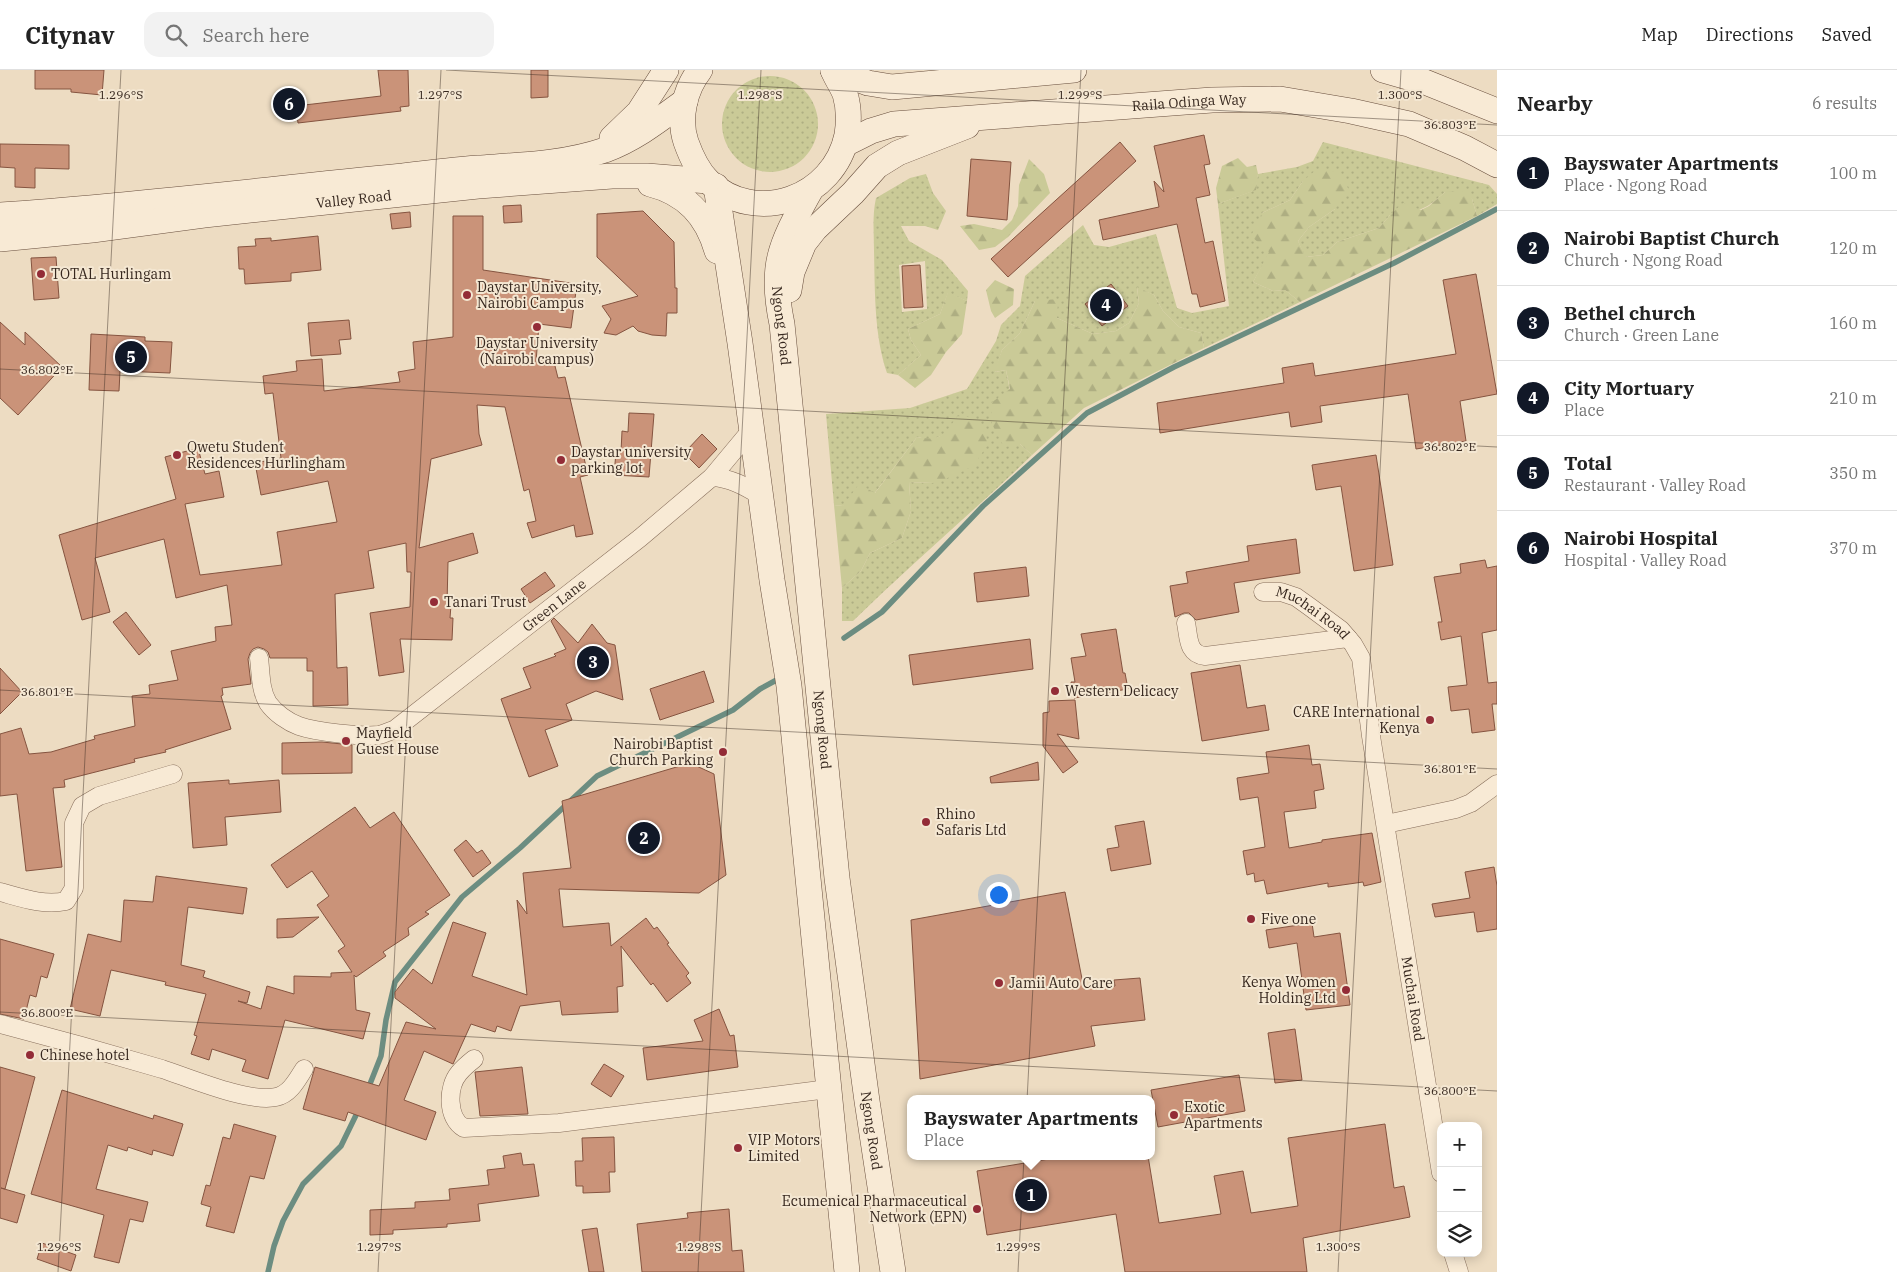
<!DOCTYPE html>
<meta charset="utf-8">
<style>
body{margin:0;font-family:"IBM Plex Serif",serif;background:#f2f2f2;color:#222}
.controls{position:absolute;right:15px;bottom:15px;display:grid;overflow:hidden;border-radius:10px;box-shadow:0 2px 12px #0003}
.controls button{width:45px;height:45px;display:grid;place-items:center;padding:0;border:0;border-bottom:1px solid #e0e0e0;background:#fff;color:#222;font:25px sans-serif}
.you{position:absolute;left:998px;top:824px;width:18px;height:18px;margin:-12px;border:4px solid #fff;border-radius:50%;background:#1a73e8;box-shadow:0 0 0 8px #1a73e833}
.badge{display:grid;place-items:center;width:32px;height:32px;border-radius:50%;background:#111827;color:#fff;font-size:16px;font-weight:700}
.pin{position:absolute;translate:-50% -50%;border:2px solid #fff;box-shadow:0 1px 5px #0006}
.popup{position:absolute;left:907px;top:1025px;width:248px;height:65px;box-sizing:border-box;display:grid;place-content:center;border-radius:10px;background:#fff;filter:drop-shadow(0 1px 4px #0005);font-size:16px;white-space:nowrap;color:#767676}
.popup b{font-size:19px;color:#222}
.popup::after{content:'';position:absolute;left:50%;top:100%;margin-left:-10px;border:10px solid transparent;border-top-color:#fff}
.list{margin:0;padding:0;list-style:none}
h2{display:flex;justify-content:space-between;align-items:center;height:65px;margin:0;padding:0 20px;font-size:21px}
h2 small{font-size:16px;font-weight:400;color:#767676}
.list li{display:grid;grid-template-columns:32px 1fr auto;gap:15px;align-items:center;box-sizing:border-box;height:75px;padding:0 20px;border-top:1px solid #e0e0e0}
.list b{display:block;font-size:19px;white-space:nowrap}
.list p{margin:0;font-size:16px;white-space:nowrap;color:#767676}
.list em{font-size:16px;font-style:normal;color:#767676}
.icon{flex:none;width:28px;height:28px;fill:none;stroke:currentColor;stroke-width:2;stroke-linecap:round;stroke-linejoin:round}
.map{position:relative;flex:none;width:1497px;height:1202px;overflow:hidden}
header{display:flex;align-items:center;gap:30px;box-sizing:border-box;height:70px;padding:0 25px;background:#fff;border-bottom:1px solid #e0e0e0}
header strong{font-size:24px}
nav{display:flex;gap:28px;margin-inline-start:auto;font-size:18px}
.search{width:350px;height:45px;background:#f2f2f2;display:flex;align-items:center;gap:12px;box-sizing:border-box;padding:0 18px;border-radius:15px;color:#767676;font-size:19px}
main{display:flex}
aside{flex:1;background:#fff}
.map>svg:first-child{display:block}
.grass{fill:url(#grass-dots);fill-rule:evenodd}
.forest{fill:url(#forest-firs)}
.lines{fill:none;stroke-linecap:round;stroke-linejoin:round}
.stream{stroke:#6c8d81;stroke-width:5.5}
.building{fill:#ca9379;stroke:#855440}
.minor-casing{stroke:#866d5a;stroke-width:19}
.secondary-casing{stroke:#684e3d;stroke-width:26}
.minor{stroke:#f8ead5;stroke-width:18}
.secondary{stroke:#f8ead5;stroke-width:25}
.ticks{fill:none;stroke:#36271e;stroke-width:1;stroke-opacity:0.45}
.poi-dot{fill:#932c37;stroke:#f4e7d2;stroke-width:2}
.labels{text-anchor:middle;stroke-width:4;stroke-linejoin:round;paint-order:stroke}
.street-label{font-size:14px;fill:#36271e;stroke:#f4e7d2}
.poi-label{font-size:14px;fill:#36271e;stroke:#f4e7d2;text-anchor:start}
.ticks-label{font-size:12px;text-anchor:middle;fill:#36271e;stroke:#f4e7d2;stroke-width:4;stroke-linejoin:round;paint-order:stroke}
</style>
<header>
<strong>Citynav</strong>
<div class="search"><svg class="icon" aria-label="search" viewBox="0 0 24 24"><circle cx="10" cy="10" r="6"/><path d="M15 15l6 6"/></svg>Search here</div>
<nav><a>Map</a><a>Directions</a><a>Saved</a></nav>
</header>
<main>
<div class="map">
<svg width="1497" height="1202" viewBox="0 0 1497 1202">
<defs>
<pattern id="grass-dots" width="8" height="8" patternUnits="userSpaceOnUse" patternTransform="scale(1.25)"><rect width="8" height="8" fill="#caca97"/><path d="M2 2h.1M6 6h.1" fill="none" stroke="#aeae82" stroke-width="1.8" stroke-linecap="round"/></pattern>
<pattern id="forest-firs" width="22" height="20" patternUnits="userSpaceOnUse" patternTransform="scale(1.25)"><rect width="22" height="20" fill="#caca97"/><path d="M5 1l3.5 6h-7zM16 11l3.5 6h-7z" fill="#aeae82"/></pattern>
</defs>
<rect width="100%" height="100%" fill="#eddcc2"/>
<path class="grass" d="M722 54a48 48 0 1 1 96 0a48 48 0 1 1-96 0Z
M1323,72L1489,115L1497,124V134L1477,146L1472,129L1445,122C1423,142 1419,141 1390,145L1379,158L1337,172L1323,185L1305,187L1298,171L1309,157L1335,139L1303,111L1290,130L1262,143L1270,182L1253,212L1273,221L1285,220L1300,232L1204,278L1201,263L1179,257L1163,241L1154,225L1137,218L1139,233L1129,253L1116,261L1093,264L1057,248L1035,231L1020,263L1002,280L995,302L1006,300L1020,374L1032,385C973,442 911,494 853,551H842V518L861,501L870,483L902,468L911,441L909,412L933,413L946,364L931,370L917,367L874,424L843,436L834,435L826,344L910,338L967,319L996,271L1001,255L1020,236L1025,206L1083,155L1094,175L1109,177L1156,164L1177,238L1192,243L1229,236L1218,134L1255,120L1258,104L1297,97L1313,91Z
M926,104L933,123L946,141L938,160L925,156H901L909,171L942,190L968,221L967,231L948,223L940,244L908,259L911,270L921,285L898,305L887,303C874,265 875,221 874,181C874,163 872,146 876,128L910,108ZM925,191L927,239L902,242L899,195Z"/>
<path class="forest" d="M1238,88L1247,97L1256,95L1258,104L1256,120L1218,134L1216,118L1222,96Z
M1029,89L1044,104L1050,123L1008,167L995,177L979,180L960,156L974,154L1002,160L1012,150L1018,136L1019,115Z
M1317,99L1339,102L1349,120L1335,139L1309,157L1298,171L1306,187L1323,185L1337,172L1379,158L1390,145L1403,133L1421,140L1429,136L1445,122L1464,121L1472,129L1477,146L1300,232L1285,220L1273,221L1253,212L1269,182L1251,166L1262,143L1290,130L1303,111Z
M995,210L1014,219L1013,235L995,248L991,241L986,220Z
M1137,217L1154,225L1163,241L1179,257L1201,263L1204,278L1084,338L1032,385L1020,374L1004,377L992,354L991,333L1010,319L1006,300L994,302L1002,280L1020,263L1035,231L1058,229L1057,248L1093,264L1116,261L1129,253L1139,233Z
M948,222L967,231L962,264L946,282L931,305L915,318L898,305L921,285L911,270L908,259L940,244Z
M958,345L978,349L989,373L973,396L953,406L933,413L909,412L911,441L902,468L870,483L861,501L842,518L834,435L843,436L859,414L875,423L917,367C942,372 945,364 958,345Z"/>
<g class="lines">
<path class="stream" d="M844,568L882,542L983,436L1087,343L1174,297L1394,193L1497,139
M368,1019L381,986L386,950L395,912L462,827L520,778L597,706L733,640L760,619L782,607
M268,1202L274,1176L283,1151L303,1114L341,1076L359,1039"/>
</g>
<path class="building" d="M35,0H104L102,25L71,22V19H35Z
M378,0H408L409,36L400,37L401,41L298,53L296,36L381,26Z
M531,0H548V27L531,28Z
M1204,65L1210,94L1204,95L1210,125L1196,128L1205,173L1213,171L1225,231L1200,237L1197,224H1192L1177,154L1103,170L1099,150L1159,137L1154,111L1164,122L1154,76Z
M1120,72L1136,91L1008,207L991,189Z
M0,74L69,75V99L35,98V118L15,117V98L0,97Z
M971,89L1011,92L1007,150L967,146Z
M521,135L522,152L504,153L503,136Z
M643,141L674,172L675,218H677V243H667L666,266L652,265L638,261L633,256L616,265L604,263L611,249L602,236L638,226L597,187V144Z
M410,142L411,157L392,159L390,144Z
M453,146H483V200L577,214L571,258L539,254L536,292L553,288L558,308L565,307L588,405L580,407L593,464L576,467L574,455L532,468L527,453L536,451L529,419L524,421L505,337L477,335L479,364L482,375L431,389L419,478L473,463L478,483L448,492L447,535H451L450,548H453L452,570L400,569L404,602L379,606L370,543L410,537L411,502H407L406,473L368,481L374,518L335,524L337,598L347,597L348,635L313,636V601H307V588H270L268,582L264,579L258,577L253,579L250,583L248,589L251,614L222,618L223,625L221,626L231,659L165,680L166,682L134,689L135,692L64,710L65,717L53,718L62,797L26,801L17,724L0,726V664L21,658L29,684L51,682L95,669L94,666L135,656L132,626L150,624L149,615L178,610L171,581L216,571L215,557L232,555L227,515L176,528L164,469L95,488L110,542L82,550L59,465L176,429L165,387L198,378L205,404L219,401L224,427L185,434L200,505L282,495L277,462L337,452L328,411L261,425L255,393L281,388L273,323L265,324L263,306L297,301L296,291L322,289L324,321L400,312L398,302L415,299L413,272L453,267Z
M318,166L321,200L291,203V211L245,214L244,199H239L238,177L256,176L255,169L271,168V171Z
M56,187L59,228L34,230L31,188Z
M920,195L923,237L904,238L902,196Z
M1476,204L1497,324L1460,331L1466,371L1416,379L1408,324L1320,336L1322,352L1291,357L1289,342L1160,363L1157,333L1284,313L1282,298L1313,293L1315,306L1456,284L1443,210Z
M1111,214L1128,236L1102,256L1085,234Z
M349,250L351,269L339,270L341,284L311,286L308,253Z
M0,252L25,275V262L62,297L18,345L0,328Z
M91,264L145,267V271L172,272L170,303L120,301L119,321L89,320Z
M629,343L654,344L649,407L614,405L616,382H621L622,361L628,362Z
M702,364L717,379L699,398L687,386V380Z
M1376,385L1393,495L1354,501L1341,416L1316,420L1312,395Z
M1296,469L1300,503L1234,513L1239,542L1196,550L1189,543H1184L1175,547L1170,516L1188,513L1186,502L1249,491L1247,476Z
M1485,490L1487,498L1497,496V560L1482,563L1488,613L1497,612V634H1492L1495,660L1472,663L1469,639L1451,641L1448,617L1467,615L1461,566L1441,570L1438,552H1442L1434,507L1461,503L1460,494Z
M1026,497L1029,526L977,532L974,503Z
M545,502L555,516L530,533L521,519Z
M126,542L151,575L139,585L113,552Z
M554,548L578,573L592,554L607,573L615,575L623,630L596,621L566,634L572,650L545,660L558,696L529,707L501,629L531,618L523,598L556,586L554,584L566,579L551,551Z
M1116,559L1123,603H1125L1128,619L1074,628L1071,612H1075L1071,588L1086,586L1081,564Z
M1030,569L1033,599L913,615L909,585Z
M1240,595L1247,638L1265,635L1269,660L1202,671L1191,603Z
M0,598L22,622L0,644Z
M704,601L714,632L660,650L650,619Z
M1075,630L1079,669L1057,664L1078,692L1063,703L1043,676V643L1049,642V631Z
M322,672L352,675V703L282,704V673Z
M1309,675L1312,695L1320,694L1324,719L1314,721L1316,738L1284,742L1289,778L1322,772V770L1372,763L1381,812L1364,816L1363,812L1328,817V813L1267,824L1264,810L1255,812L1254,803L1247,805L1243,781L1265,777L1258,727L1240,730L1237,708L1269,703L1266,682Z
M1038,692L1039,710L991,713L990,707Z
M690,693L714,704L726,805L699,823L559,819L563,857L609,853L611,876L646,848L654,859L657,857L669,873L667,874L689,903L686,906L691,913L667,932L653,913L651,915L621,876L623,916L617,917L618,942L562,945L560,931L520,936L511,961L497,956L495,962L471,954L453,994L424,981L404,1030L436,1042L426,1070L348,1042L345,1051L303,1039L315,997L379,1016L406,952L436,959L395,928V922L413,899L432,914L453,852L486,863L472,906L527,925L517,830L527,844L523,803L571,798L562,731Z
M229,710V714L279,710L281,742L225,747L227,775L193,778L188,713Z
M355,737L370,758L394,742L450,825L425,842L429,844L408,858L409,865L383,882L386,886L356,907L354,905L356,940L370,943L363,969L285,950L268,1009L242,1001L246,990L212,979L209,990L191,984L197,966L194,965L206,924L165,915L166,912L111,900L100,946L70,939L88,864L121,872L124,830L153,832L156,806L247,818L243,844L188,837L181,895L205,901L203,907L250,922L247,933L238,931L261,939L267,916L294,924V906L331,907V903L352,902L338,881L345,876L317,835L329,826L312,801L287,818L271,795Z
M1144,751L1151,794L1111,801L1107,779L1119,777L1115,756Z
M466,770L477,783L482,780L491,793L473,807L454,780Z
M1494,797L1497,816V859L1477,862L1474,842L1435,847L1432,834L1470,828L1465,802Z
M1065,822L1084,919L1115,916L1114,910L1140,908L1145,950L1091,956L1095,976L920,1009L911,850Z
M319,847L293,867L277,868V849Z
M1312,853L1314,867L1340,863L1350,935L1306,940L1297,873L1269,878L1266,860Z
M0,869L54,884L47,908L41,906L36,927L30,925L24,949L0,944Z
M719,939L730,966L734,965L738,997L647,1010L643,978L703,971L694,950Z
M1295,959L1302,1010L1275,1013L1268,963Z
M604,994L624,1006L611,1027L591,1014Z
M0,997L35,1007L5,1119L1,1118L25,1125L17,1153L0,1148Z
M522,997L528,1044L480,1046L475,1002Z
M1239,1005L1245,1041L1158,1057L1151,1020Z
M62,1020L153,1049L154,1045L183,1054L173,1086L153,1080L152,1085L128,1077L127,1081L108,1075L96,1119L148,1132L143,1152L130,1149L119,1193L94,1187L104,1145L31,1124Z
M234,1054L276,1066L264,1109L250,1106L234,1163L206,1156L211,1137L201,1134L206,1115L210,1116L223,1067L230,1069Z
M1385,1054L1394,1118L1404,1116L1410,1147L1303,1168L1307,1202H1125L1116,1144L987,1165L977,1101L1067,1086H1148L1159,1153L1221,1144L1214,1106L1243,1101L1251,1143L1298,1136L1288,1068Z
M614,1067L615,1102H609L610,1122L583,1123V1116H576L575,1091H583L582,1068Z
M521,1083L523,1095L534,1094L539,1126L478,1134L480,1151L447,1154V1157L393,1160V1164L370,1165V1140L415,1138V1132L450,1130L449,1119L489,1115L487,1100L505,1098L503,1086Z
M729,1139L732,1181L742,1180L744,1202H642L637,1154L688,1148L687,1143Z
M597,1158L604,1202H589L582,1160Z
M42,1173L76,1185L71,1201L37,1189Z"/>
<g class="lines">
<defs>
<g id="minor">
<path d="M712,407C730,408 745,416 761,426"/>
<path id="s1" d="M1263,522H1281L1296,527L1310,537L1341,560L1353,574L1361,588L1371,666L1441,1103"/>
<path d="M1186,553C1189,567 1187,584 1205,586L1348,568"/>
<path id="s2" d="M259,588C261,603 260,620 268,633C275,643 288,652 299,656C316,662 362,667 379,665C384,664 389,661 394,660L640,468L712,407L752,359"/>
<path d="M1386,754L1456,739L1471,733L1497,714"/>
<path d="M0,822C22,828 44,836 66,831L74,818V753L82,736L99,726L173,704"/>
<path d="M0,954C54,968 108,983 162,999C190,1008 248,1033 276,1027C290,1024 297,1010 304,999"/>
<path d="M474,989C469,993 463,998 459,1003C447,1017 447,1049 464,1058L559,1053L828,1019"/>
<path d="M1453,1183L1459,1202"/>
</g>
<g id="secondary">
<path d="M700,0C685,19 678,48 686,72C691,86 697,100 708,111C756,157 834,128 847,65C849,52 849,37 845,24C842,16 836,8 833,0"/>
<path d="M833,0L868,13L892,17L1074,0"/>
<path d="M1383,0L1425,12L1497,41"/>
<path d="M612,68L639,42L666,0"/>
<path id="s3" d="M845,74L871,61L894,54L1212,30L1280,29L1351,41L1409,54L1465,78L1497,95"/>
<path d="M650,114C686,123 707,146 717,181"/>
<path d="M716,116L740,273L772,510L789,616L847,1202"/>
<path id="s4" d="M810,121C782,173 769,193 782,254L837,808L867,1031L893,1202"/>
<path d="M0,145C135,136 268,119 403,106C428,103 453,100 478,98C521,95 564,94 605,80C635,69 659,50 685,31"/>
<path id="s5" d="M0,169L92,160L204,145L478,116L612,106H647L708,111"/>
<path d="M789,220L792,202L804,173L815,159L853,123L877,96L898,83L967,56"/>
</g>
</defs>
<use href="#minor" class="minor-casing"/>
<use href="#secondary" class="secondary-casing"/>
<use href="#minor" class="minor"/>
<use href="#secondary" class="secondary"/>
</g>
<path class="ticks" d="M446,0L1497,55M0,299L1497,377M0,620L1497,699M0,942L1497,1021M58,1202L121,0M378,1202L441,0M698,1202L761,0M1018,1202L1081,0M1338,1202L1401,0"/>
<g class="poi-dot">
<circle cx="41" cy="204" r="5"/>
<circle cx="467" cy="225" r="5"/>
<circle cx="537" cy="257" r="5"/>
<circle cx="177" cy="385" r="5"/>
<circle cx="561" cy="390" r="5"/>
<circle cx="434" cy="532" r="5"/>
<circle cx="1055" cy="621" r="5"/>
<circle cx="1430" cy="650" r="5"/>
<circle cx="346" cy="671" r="5"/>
<circle cx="723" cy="682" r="5"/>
<circle cx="926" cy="752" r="5"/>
<circle cx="1251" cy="849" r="5"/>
<circle cx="999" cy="913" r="5"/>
<circle cx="1346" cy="920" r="5"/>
<circle cx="30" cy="985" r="5"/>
<circle cx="1174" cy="1045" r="5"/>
<circle cx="738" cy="1078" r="5"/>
<circle cx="977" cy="1139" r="5"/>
</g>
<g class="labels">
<g class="street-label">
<text dy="5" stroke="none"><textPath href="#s3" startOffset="349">Raila Odinga Way</textPath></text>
<text dy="5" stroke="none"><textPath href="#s5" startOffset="356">Valley Road</textPath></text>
<text dy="5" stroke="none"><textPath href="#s4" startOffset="142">Ngong Road</textPath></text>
<text dy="5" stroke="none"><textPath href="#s2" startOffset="385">Green Lane</textPath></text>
<text dy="5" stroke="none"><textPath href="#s1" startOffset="56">Muchai Road</textPath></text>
<text dy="5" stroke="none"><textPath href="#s4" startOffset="548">Ngong Road</textPath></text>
<text dy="5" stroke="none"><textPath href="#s1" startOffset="469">Muchai Road</textPath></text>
<text dy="5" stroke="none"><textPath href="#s4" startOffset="952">Ngong Road</textPath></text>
</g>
<g class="poi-label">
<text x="51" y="209">TOTAL Hurlingam</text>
<text x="477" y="222">Daystar University,<tspan x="477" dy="16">Nairobi Campus</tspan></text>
<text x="537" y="278" text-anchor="middle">Daystar University<tspan x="537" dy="16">(Nairobi campus)</tspan></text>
<text x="187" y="382">Qwetu Student<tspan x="187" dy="16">Residences Hurlingham</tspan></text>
<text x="571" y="387">Daystar university<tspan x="571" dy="16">parking lot</tspan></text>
<text x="444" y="537">Tanari Trust</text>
<text x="1065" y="626">Western Delicacy</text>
<text x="1420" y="647" text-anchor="end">CARE International<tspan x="1420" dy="16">Kenya</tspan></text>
<text x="356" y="668">Mayfield<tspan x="356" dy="16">Guest House</tspan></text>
<text x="713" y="679" text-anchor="end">Nairobi Baptist<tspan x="713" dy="16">Church Parking</tspan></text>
<text x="936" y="749">Rhino<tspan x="936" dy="16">Safaris Ltd</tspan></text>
<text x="1261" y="854">Five one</text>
<text x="1336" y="917" text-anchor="end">Kenya Women<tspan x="1336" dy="16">Holding Ltd</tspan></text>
<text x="1009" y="918">Jamii Auto Care</text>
<text x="40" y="990">Chinese hotel</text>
<text x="1184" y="1042">Exotic<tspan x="1184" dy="16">Apartments</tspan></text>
<text x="748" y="1075">VIP Motors<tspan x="748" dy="16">Limited</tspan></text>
<text x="967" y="1136" text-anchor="end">Ecumenical Pharmaceutical<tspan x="967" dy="16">Network (EPN)</tspan></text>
</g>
</g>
<g class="ticks-label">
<text x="760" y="29">1.298°S</text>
<text x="121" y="29">1.296°S</text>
<text x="440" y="29">1.297°S</text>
<text x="1080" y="29">1.299°S</text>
<text x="1400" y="29">1.300°S</text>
<text x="1450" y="59">36.803°E</text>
<text x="47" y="304">36.802°E</text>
<text x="1450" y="381">36.802°E</text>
<text x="47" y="626">36.801°E</text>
<text x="1450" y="703">36.801°E</text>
<text x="47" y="947">36.800°E</text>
<text x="1450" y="1025">36.800°E</text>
<text x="59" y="1181">1.296°S</text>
<text x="379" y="1181">1.297°S</text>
<text x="699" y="1181">1.298°S</text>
<text x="1018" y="1181">1.299°S</text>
<text x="1338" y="1181">1.300°S</text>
</g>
</svg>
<div class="controls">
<button>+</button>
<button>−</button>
<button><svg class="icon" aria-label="layers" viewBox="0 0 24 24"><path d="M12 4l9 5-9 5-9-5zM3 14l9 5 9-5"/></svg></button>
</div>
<div class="you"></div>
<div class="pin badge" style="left:1031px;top:1125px">1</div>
<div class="popup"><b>Bayswater Apartments</b>Place</div>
<div class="pin badge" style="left:644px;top:768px">2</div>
<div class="pin badge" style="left:593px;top:592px">3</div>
<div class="pin badge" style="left:1106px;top:235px">4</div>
<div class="pin badge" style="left:131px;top:287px">5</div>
<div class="pin badge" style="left:289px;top:34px">6</div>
</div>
<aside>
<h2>Nearby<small>6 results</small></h2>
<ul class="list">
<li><span class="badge">1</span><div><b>Bayswater Apartments</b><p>Place · Ngong Road</p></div><em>100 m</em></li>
<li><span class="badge">2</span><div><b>Nairobi Baptist Church</b><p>Church · Ngong Road</p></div><em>120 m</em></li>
<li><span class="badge">3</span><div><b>Bethel church</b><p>Church · Green Lane</p></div><em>160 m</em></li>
<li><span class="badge">4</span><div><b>City Mortuary</b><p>Place</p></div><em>210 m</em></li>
<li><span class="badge">5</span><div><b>Total</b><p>Restaurant · Valley Road</p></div><em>350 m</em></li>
<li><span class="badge">6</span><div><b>Nairobi Hospital</b><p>Hospital · Valley Road</p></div><em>370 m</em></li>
</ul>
</aside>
</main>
